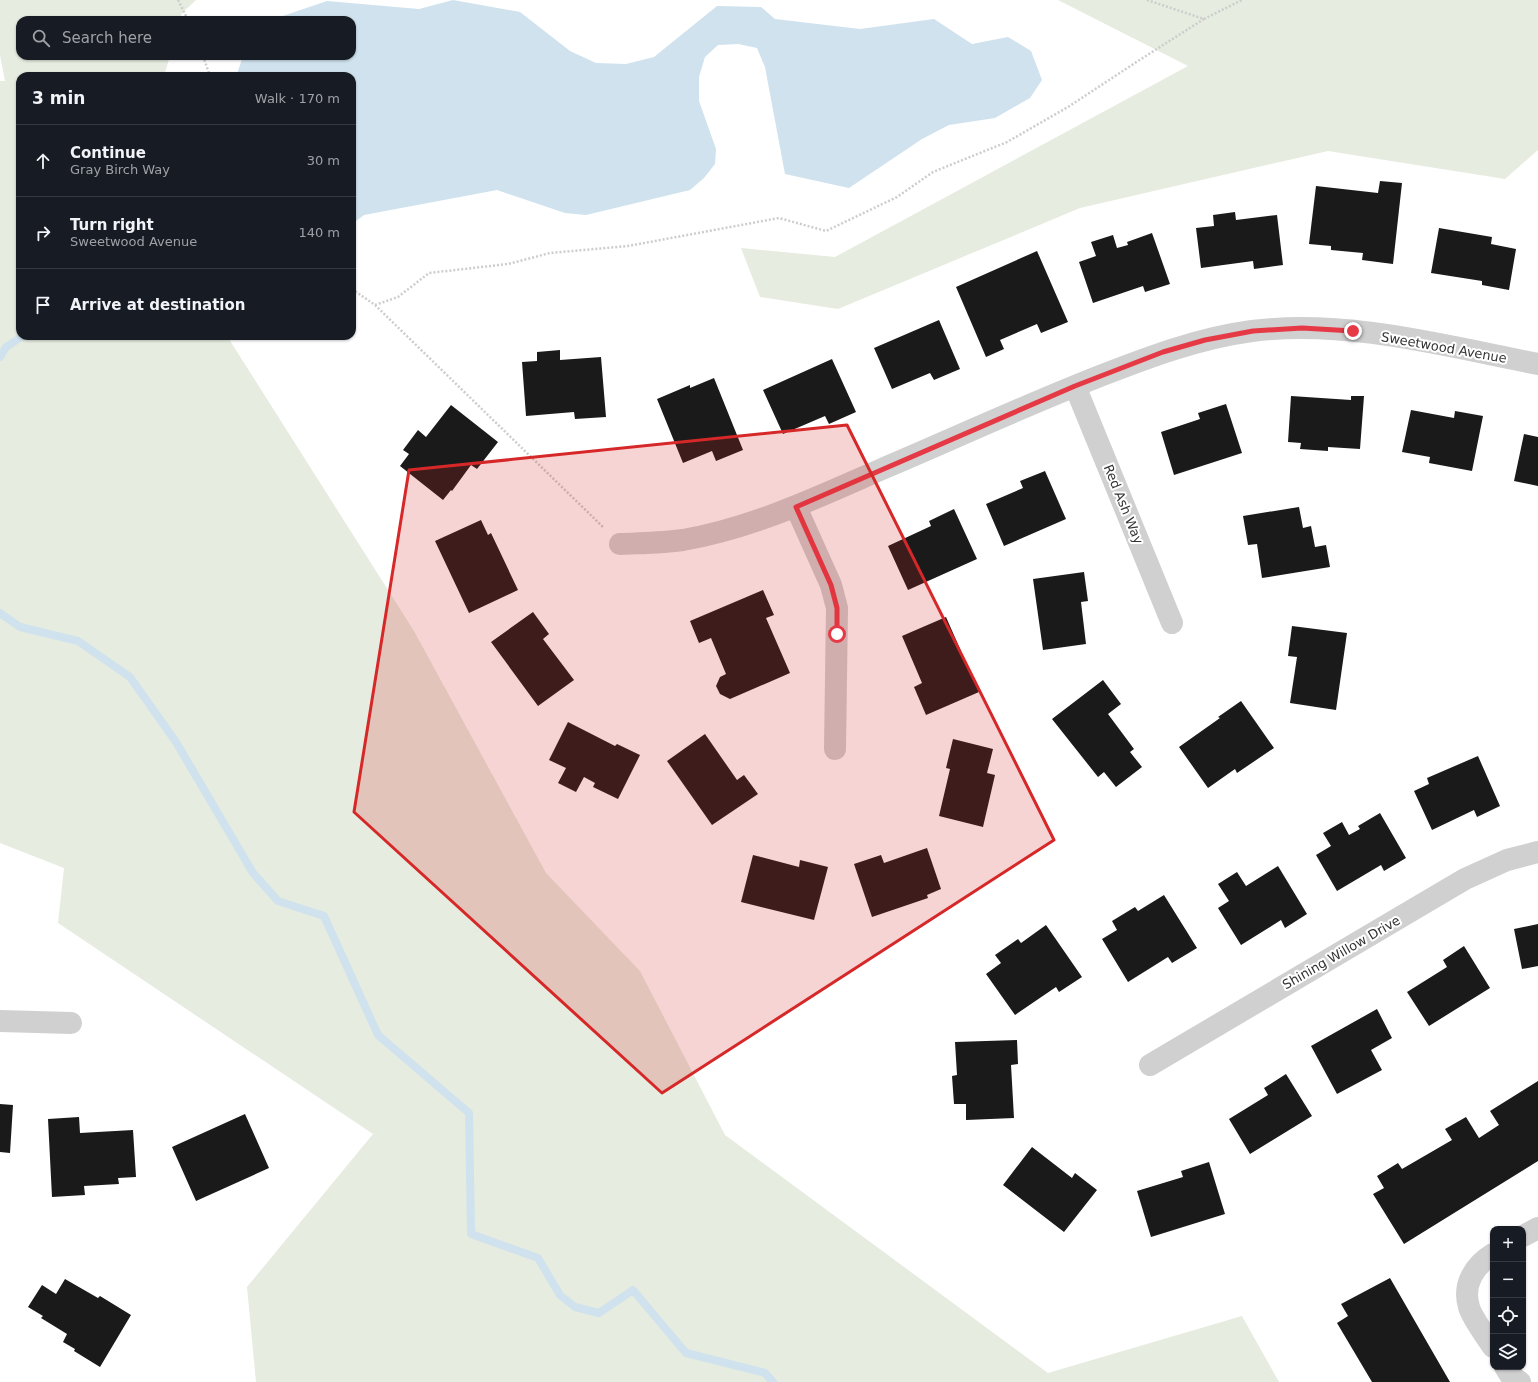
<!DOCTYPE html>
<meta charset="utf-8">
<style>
body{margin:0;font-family:"DejaVu Sans",sans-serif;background:#242831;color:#f1f3f6}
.controls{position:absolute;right:12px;bottom:12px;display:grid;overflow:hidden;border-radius:8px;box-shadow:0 1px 3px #0004}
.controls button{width:36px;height:36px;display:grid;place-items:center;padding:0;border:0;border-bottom:1px solid #363941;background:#171b24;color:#f1f3f6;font:20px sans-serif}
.stop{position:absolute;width:12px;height:12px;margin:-9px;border:3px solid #e63946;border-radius:50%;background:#fff}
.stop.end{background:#e63946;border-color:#fff;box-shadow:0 1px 4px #0008}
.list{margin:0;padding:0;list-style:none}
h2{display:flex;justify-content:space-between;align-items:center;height:52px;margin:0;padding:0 16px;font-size:17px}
h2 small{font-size:13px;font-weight:400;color:#9ea1a6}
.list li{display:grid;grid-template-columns:26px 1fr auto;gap:12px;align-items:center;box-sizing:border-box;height:72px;padding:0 16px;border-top:1px solid #363941}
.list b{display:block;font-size:15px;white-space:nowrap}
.list p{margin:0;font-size:13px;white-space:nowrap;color:#9ea1a6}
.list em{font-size:13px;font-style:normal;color:#9ea1a6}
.icon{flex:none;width:22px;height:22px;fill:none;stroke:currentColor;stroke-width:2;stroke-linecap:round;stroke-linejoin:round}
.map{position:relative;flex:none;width:1538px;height:1382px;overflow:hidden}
.search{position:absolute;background:#171b24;box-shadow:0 1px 3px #0004;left:16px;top:16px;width:340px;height:44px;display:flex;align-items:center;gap:10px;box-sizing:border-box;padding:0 14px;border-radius:12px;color:#9ea1a6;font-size:15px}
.panel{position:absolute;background:#171b24;box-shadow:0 1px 3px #0004;left:16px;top:72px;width:340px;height:268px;border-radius:12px}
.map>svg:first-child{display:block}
.green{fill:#e6ecdf}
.water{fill:#cfe2ee}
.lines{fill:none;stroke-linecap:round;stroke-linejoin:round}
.stream{stroke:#cfe2ee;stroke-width:8}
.building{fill:#1a1a1a}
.path{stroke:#cdcdcd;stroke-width:2.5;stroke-dasharray:2 2;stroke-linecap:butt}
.minor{stroke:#d0d0d0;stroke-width:22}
.route{stroke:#e63946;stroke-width:5}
.marked{fill:#d62828;fill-opacity:0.2;stroke:#d62828;stroke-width:3;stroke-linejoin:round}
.labels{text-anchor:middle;stroke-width:4;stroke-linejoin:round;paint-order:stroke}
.street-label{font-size:13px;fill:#333;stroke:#fff}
</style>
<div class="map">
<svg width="1538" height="1382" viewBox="0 0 1538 1382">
<rect width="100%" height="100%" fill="#fff"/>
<path class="green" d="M0,0H196L182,13L180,20H20V56H170L164,76H20V336H227L414,631L546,873L640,971L725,1135L1048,1373L1242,1316L1279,1382H256L247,1287L373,1134L58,923L64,868L0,843V81H5L0,55Z
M1058,0H1538V150L1505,179L1328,151L1080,208L838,309L760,297L741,248L835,257L1188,66Z"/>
<path class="water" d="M453,0L520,12L570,51L596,63L626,64L654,57L717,6L761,7L775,19L860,29L934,19L972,44L1008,37L1031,51L1042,80L1030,98L995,118L949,125L922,139L849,188L785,174L765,67L757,48L738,44L718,45L705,57L699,77V101L716,149L715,164L704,178L690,190L586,215L565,213L497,190L364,215L352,224V76H238L237,74L243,56H352V20H271L327,1L419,9Z"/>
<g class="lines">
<path class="stream" d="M0,357L6,347L23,336
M0,613L20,627L78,641L130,677L176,742L253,873L278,901L324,916L378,1035L469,1113L471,1234L538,1258L560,1295L575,1307L599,1313L633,1290L686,1353L765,1373L773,1382"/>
</g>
<path class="building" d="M1380,181L1402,183L1393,264L1362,260L1363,253L1331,250V246L1309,244L1316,186L1378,193Z
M1235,212L1236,220L1277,215L1283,265L1254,269L1253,261L1201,268L1196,228L1214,226L1213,215Z
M1439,228L1492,237L1491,244L1516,249L1509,290L1482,285V281L1431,273Z
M1152,233L1170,284L1145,292L1143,286L1093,303L1079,262L1096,256L1091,242L1113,235L1117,248L1128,245L1127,242Z
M1037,251L1068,322L1041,333L1037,324L1000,340L1004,349L986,357L956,287Z
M939,320L960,369L934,380L930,373L892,389L874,348Z
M560,350V360L601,357L606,417L575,419L574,412L526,416L522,362L537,361V352Z
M832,359L856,412L829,424L825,416L783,434L763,390Z
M714,378L743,450L716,461L712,451L683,463L657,399L690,385V388Z
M1291,396L1351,400V396H1364L1360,449L1328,447V451L1300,449L1301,443L1288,442Z
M1226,404L1242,453L1174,475L1161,432L1200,419L1198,413Z
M451,405L498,442L477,469L471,465L452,491L451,490L443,500L400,466L409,454L403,450L418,430L426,437Z
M1411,410L1454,418L1455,411L1483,416L1472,471L1429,463L1430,457L1402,452Z
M1524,434L1538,437V486L1514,481Z
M1045,471L1066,519L1004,546L986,504L1023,488L1020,481Z
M1299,507L1303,528L1311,526L1315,547L1326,545L1330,567L1262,578L1257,544L1248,545L1243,516Z
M954,509L977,559L908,590L888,546L931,526L929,521Z
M481,520L488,535L491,533L518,590L469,613L435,541Z
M1084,572L1088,601L1081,602L1086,644L1043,650L1033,579Z
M763,590L774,615L766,618L790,673L730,699L720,694L716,686L720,677L726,674L711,638L699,643L690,621Z
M533,612L549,634L543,639L574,680L538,706L491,642Z
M946,617L979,692L926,715L914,687L922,683L902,636Z
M1292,626L1347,633L1336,710L1290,703L1297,657L1288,656Z
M1103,680L1121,704L1108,714L1134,749L1130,752L1142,767L1116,787L1104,772L1098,777L1052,719Z
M1241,701L1274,748L1237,773L1235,769L1208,788L1179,747L1220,718L1218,717Z
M568,722L615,746L617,744L640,755L618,799L593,787L595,783L584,777L576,792L558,783L566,768L549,760Z
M705,734L737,780L744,775L758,794L712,825L667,761Z
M953,739L993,749L987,773L995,775L983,827L939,816L950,769L946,768Z
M1478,756L1500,806L1477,817L1474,810L1432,830L1414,791L1429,784L1427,778Z
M1380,813L1406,858L1384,871L1381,865L1337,891L1316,855L1331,846L1323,833L1342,822L1349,835L1360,829L1358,826Z
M927,848L941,889L927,895L928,898L872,917L854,864L881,855L884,863Z
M753,855L799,867L800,860L828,867L814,920L741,902Z
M1278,866L1307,914L1285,928L1281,920L1241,945L1218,908L1229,901L1218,884L1237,872L1246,886Z
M1164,895L1197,948L1172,963L1168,957L1128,982L1102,939L1117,930L1112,921L1135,907L1138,911Z
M1538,924V966L1522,969L1514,929Z
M1046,925L1082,977L1059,992L1056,987L1015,1015L986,974L1001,963L995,955L1018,939L1021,943Z
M1464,946L1490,988L1429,1026L1407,992L1447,967L1443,960Z
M1377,1009L1392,1038L1371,1050L1382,1070L1337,1094L1311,1046Z
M1017,1040L1018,1064L1011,1065L1014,1118L966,1120V1104H954L952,1076L957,1075L955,1042Z
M1286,1074L1312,1116L1250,1154L1229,1119L1268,1095L1264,1088Z
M1538,1081V1161L1404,1244L1373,1194L1384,1188L1377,1176L1398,1163L1402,1169L1452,1140L1445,1129L1466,1117L1479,1138L1499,1125L1490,1111Z
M0,1104L13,1105L10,1153L0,1152Z
M245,1114L269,1168L196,1201L172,1147Z
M79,1117L80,1133L133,1130L136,1177L118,1178L119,1184L84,1186L85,1195L52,1197L48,1119Z
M1032,1147L1072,1178L1075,1173L1097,1190L1064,1232L1003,1185Z
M1209,1162L1225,1214L1151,1237L1137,1191L1183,1177L1181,1171Z
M1390,1278L1450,1382H1372L1337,1323L1348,1316L1341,1304Z
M65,1279L98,1298L100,1296L131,1315L100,1367L74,1351L75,1349L63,1342L67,1334L41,1318L43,1316L28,1307L42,1285L56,1294Z"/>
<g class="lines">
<path class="path" d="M178,0L188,20
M1147,0L1204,19L1242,0
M203,56L210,76
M352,289L375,305L603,527
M375,305L398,297L429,273L508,264L550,253L628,246L779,218L826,231L897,197L933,172L1007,142L1068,107L1138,61L1204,19"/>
<path class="minor" d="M1075,386L1172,623
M796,507L831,585L837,608L835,749
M620,544C641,543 662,543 683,540C753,528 818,497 882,469C955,438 1026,405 1100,376C1149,357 1199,338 1252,331C1346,319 1446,346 1538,364
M0,1021L71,1023
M1150,1065L1465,879L1507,860L1538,852
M1523,1236L1538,1228
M1493,1254C1475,1265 1462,1284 1469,1307C1471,1316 1487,1338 1493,1347
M1505,1367L1510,1375L1520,1382"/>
</g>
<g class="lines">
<path class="route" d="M837,634V608L831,585L796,507L1075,386L1163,352L1205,340L1253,331L1302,328L1353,331"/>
</g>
<path class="marked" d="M847,425L1054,840L662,1093L354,812L409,470Z"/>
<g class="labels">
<g class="street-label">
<text transform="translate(1444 347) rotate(10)" y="5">Sweetwood Avenue</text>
<text transform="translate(1124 504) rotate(68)" y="5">Red Ash Way</text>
<text transform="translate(1341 952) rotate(-30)" y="5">Shining Willow Drive</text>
</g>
</g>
</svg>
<div class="controls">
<button>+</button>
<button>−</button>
<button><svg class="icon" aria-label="locate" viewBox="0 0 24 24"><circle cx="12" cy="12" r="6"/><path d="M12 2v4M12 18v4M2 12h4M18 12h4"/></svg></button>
<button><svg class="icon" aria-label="layers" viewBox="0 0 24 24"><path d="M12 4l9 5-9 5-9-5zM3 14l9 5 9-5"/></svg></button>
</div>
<div class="stop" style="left:837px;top:634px"></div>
<div class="stop end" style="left:1353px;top:331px"></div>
<div class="search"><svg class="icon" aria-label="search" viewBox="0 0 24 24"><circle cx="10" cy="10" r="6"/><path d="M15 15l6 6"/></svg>Search here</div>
<section class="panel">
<h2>3 min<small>Walk · 170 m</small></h2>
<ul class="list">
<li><svg class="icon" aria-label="ahead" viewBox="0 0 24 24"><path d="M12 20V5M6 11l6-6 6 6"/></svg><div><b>Continue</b><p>Gray Birch Way</p></div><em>30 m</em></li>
<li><svg class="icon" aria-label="right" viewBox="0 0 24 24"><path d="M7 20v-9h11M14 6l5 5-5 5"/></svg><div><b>Turn right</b><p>Sweetwood Avenue</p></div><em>140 m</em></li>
<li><svg class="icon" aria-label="arrive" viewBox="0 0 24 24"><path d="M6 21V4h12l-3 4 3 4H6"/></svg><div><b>Arrive at destination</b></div></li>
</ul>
</section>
</div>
